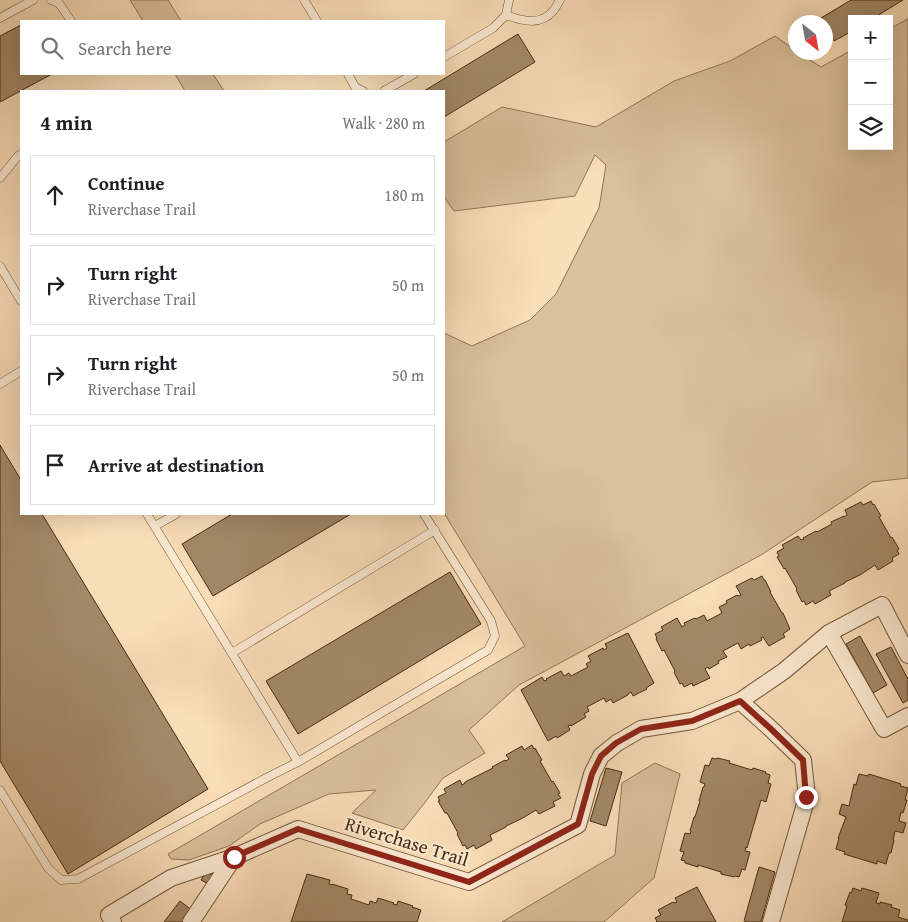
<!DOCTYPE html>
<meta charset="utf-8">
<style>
body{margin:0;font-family:"Gentium Book Plus",serif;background:#f6f6f6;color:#202124}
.controls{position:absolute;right:15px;top:15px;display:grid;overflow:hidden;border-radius:0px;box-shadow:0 5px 20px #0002}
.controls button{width:45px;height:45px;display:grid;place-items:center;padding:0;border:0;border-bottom:1px solid #e0e0e0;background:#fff;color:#202124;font:25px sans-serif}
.compass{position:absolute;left:788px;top:15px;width:45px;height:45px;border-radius:50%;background:#fff;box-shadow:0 5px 20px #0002;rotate:149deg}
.stop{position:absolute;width:15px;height:15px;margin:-11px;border:4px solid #8f2418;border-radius:50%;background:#fff}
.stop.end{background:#8f2418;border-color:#fff;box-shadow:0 1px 5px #0008}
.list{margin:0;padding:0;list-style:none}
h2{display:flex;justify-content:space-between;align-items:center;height:65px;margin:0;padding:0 20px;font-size:21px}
h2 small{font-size:16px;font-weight:400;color:#757577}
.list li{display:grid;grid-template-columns:32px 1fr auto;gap:15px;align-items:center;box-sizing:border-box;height:80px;margin:0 10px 10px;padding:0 10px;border:1px solid #e0e0e0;border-radius:0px}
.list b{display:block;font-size:19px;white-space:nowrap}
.list p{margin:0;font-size:16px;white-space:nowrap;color:#757577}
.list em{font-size:16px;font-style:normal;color:#757577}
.icon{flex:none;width:28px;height:28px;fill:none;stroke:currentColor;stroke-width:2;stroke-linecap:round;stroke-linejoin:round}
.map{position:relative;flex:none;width:908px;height:922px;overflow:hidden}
.search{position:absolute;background:#fff;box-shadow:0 5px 20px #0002;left:20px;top:20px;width:425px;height:55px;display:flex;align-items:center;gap:12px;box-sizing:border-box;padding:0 18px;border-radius:0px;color:#757577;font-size:19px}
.panel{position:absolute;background:#fff;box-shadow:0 5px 20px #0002;left:20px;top:90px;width:425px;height:425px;border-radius:0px}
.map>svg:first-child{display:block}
.green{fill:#dbc09c;stroke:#907656}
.building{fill:#a48968;stroke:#462c11}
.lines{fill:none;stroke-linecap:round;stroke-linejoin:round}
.lane-casing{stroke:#73583b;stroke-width:9}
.street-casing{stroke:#73583b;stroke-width:18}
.lane{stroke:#fcead1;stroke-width:8}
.street{stroke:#fcead1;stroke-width:16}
.route{stroke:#8f2418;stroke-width:6}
.labels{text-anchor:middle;stroke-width:4;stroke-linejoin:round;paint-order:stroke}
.street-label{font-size:19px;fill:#462c11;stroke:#fcead1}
</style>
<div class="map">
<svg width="908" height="922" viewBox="0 0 908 922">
<rect width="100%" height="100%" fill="#fadeb8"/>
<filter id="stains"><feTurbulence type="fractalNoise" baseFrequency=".004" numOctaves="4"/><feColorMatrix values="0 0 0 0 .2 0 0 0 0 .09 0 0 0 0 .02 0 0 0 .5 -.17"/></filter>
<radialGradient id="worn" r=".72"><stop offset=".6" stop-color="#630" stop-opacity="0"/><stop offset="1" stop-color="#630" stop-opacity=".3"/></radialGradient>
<path class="green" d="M130,0H168L181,21H143Z
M908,19V478L872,482L761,555L519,685L469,730L485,753L443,778L423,805L403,830L352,813L376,790L329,794L260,824L229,846L189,860L171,859L168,854L525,646L444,513V333L472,346L530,320L556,294L599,208L606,165L595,155L575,196L454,211L444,197V142L502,107L596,127L674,81L730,61L775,36L795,50L796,52L799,53L821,67L852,50V146H889V29Z
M175,74H213L224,91H185Z
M655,763L680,774L654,878L604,922H502L615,855L622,783Z"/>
<path class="building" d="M851,0H903L872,19H852V31L834,41L826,26V22H823L821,18Z
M21,25V74H52L0,102V36Z
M518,34L535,62L444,117V91H424Z
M0,445L21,480V514H42L208,789L68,874L0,761Z
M871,501L873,505L874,504L881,516L879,517L891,538L892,537L899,549L897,550L899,554L892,558L893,561L878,570L875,565L860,575L845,582V583L829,591L831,595L815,604L813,601L806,605L804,601L802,602L796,590L797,589L785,568L784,569L777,557L779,556L777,552L784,548L782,545L798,536L801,540L804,539L803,538L816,531L817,532L832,524L831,522L844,516V517L847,515L845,510L861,502L863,505Z
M232,514H351L213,596L182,544Z
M450,572L481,624L298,734L266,681Z
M762,576L764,580H765L771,592H770L782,613H783L790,629L783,634L785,637L769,646L763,637L761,638L762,640L750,646L749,644L741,649L738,643L723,651L727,657L718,661L719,663L709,669L708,667L705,669L710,678L693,686L692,683L684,687L682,683L680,684L674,672L675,671L664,650L662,651L656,639L657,638L655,634L663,630L661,627L677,618L682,627L685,625L684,623L695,618L696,619L704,615L707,621L722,613L719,607L727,603L726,601L737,595L738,596L741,595L736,586L752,578L754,580Z
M628,633L654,683L646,688L647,689L633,696L631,692L628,694V695L613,703L611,699L606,702L604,698L587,707L589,711L584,714L586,717L571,726V725L568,726L570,730L557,738L556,736L548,741L521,690L542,677L544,681L547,680L546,679L561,671L564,676L569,673L571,676L588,667L586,664L591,661L588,656L603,648L604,650L607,648L605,644Z
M860,636L887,685L873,693L846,644Z
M891,647L908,679V700L903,703L876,654Z
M532,745L534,749L535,748L542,760L540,761L552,782L553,781L560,793L558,794L561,798L553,802L555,806L539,814L536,810L521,819L506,826V827L490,835L492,840L476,849L474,845L467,849L465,845L463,846L457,834L458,833L447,813H445L438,801H440L438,797L446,793L444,789L460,780L462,785L465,783V782L493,768L492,767L505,760L506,761L509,759L506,755L522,746L524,750Z
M712,758L716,759L717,758L730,761L729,763L752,770L753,768L766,772L765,773L770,775L768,783L771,784L766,802L761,800L747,848L746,847L745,851L750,852L745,870L742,869L739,877L735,876L734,877L721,874V872L698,865V867L685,863V861L681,860L684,852L680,851L685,833L690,834L691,831H690L694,817H695L700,801H699L703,787H704L705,784L700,782L705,765L709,766Z
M606,768L622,772L606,826L590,821Z
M859,774L868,776L869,774L901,784L900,786L908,788L905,800H907L903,813L901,812L899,821L906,823L903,833L895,831L893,840H894L891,853H889L886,864L877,861V864L844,854L845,852L836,849L839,838H838L846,817L839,814L842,804L849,806L854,784L856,785Z
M759,867L775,872L761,922H748L744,921Z
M206,872L213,876L208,884L201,880Z
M307,874L330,880L329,884L332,885V884L348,889L347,894L352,895L351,899L369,905L370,901L376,903L378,898L394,903L393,904L397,905L398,901L413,906L412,907L421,910L417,922H291Z
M697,887L716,922H656L657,921L655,918L661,915L658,910L673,902L674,903L677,902L675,898Z
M853,888L861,891L862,888L879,893L876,903L880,904V902L892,905L891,907L900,910L898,917L908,920V922H842L847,906L845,905L850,892L851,893Z
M180,901L193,911L185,922H164Z"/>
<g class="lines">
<defs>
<path id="lane" d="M51,0L59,3L71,21
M304,0L317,21
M506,15C522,21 541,26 553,11C556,8 558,3 560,0
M0,18L33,0
M444,57L493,28L506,15L509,0
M348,74L355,87L363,91
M384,91L414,74
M0,178L18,156L21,154
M0,266L21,301
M0,384L21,371
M147,514L298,762L488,650L495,636L491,621L424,514
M155,526L176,514
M232,653L435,530
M0,790L48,868L61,880L78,879L268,777L298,762"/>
<path id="street" d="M829,633L884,729L908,716
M740,701L771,729L803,760L807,797L771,922
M234,857L298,829L469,882L578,825L592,774L601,756L617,743L641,729L692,721L740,701L784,671L829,633L882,605L908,655
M113,922L109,915L171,878L234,857L191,922"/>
</defs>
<use href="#lane" class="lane-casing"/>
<use href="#street" class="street-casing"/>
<use href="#lane" class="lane"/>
<use href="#street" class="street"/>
</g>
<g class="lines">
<path class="route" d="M234,857L298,829L469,882L578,824L592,774L601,756L616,743L641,729L692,721L740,701L771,729L803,760L806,797"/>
</g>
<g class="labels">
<g class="street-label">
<text transform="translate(407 841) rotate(17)" y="7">Riverchase Trail</text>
</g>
</g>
<rect width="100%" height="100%" filter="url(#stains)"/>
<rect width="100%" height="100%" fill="url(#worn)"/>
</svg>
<div class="controls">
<button>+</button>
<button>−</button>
<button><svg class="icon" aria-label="layers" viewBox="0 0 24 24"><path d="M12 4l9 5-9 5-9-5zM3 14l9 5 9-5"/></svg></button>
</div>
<svg class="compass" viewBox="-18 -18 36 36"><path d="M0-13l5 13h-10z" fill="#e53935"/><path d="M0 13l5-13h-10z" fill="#757577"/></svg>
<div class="stop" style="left:234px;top:857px"></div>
<div class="stop end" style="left:806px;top:797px"></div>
<div class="search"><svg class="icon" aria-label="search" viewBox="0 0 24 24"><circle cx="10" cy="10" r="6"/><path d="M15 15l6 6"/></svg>Search here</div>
<section class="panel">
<h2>4 min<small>Walk · 280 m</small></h2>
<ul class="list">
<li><svg class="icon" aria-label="ahead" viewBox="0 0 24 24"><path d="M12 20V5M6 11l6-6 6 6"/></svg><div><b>Continue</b><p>Riverchase Trail</p></div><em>180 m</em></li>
<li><svg class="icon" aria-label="right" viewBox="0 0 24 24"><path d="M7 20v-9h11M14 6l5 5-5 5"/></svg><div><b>Turn right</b><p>Riverchase Trail</p></div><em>50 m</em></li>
<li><svg class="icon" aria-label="right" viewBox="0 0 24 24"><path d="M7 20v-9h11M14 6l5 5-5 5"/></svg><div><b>Turn right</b><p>Riverchase Trail</p></div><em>50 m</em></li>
<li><svg class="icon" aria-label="arrive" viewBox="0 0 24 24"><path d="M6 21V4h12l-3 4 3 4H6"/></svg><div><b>Arrive at destination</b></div></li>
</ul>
</section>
</div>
